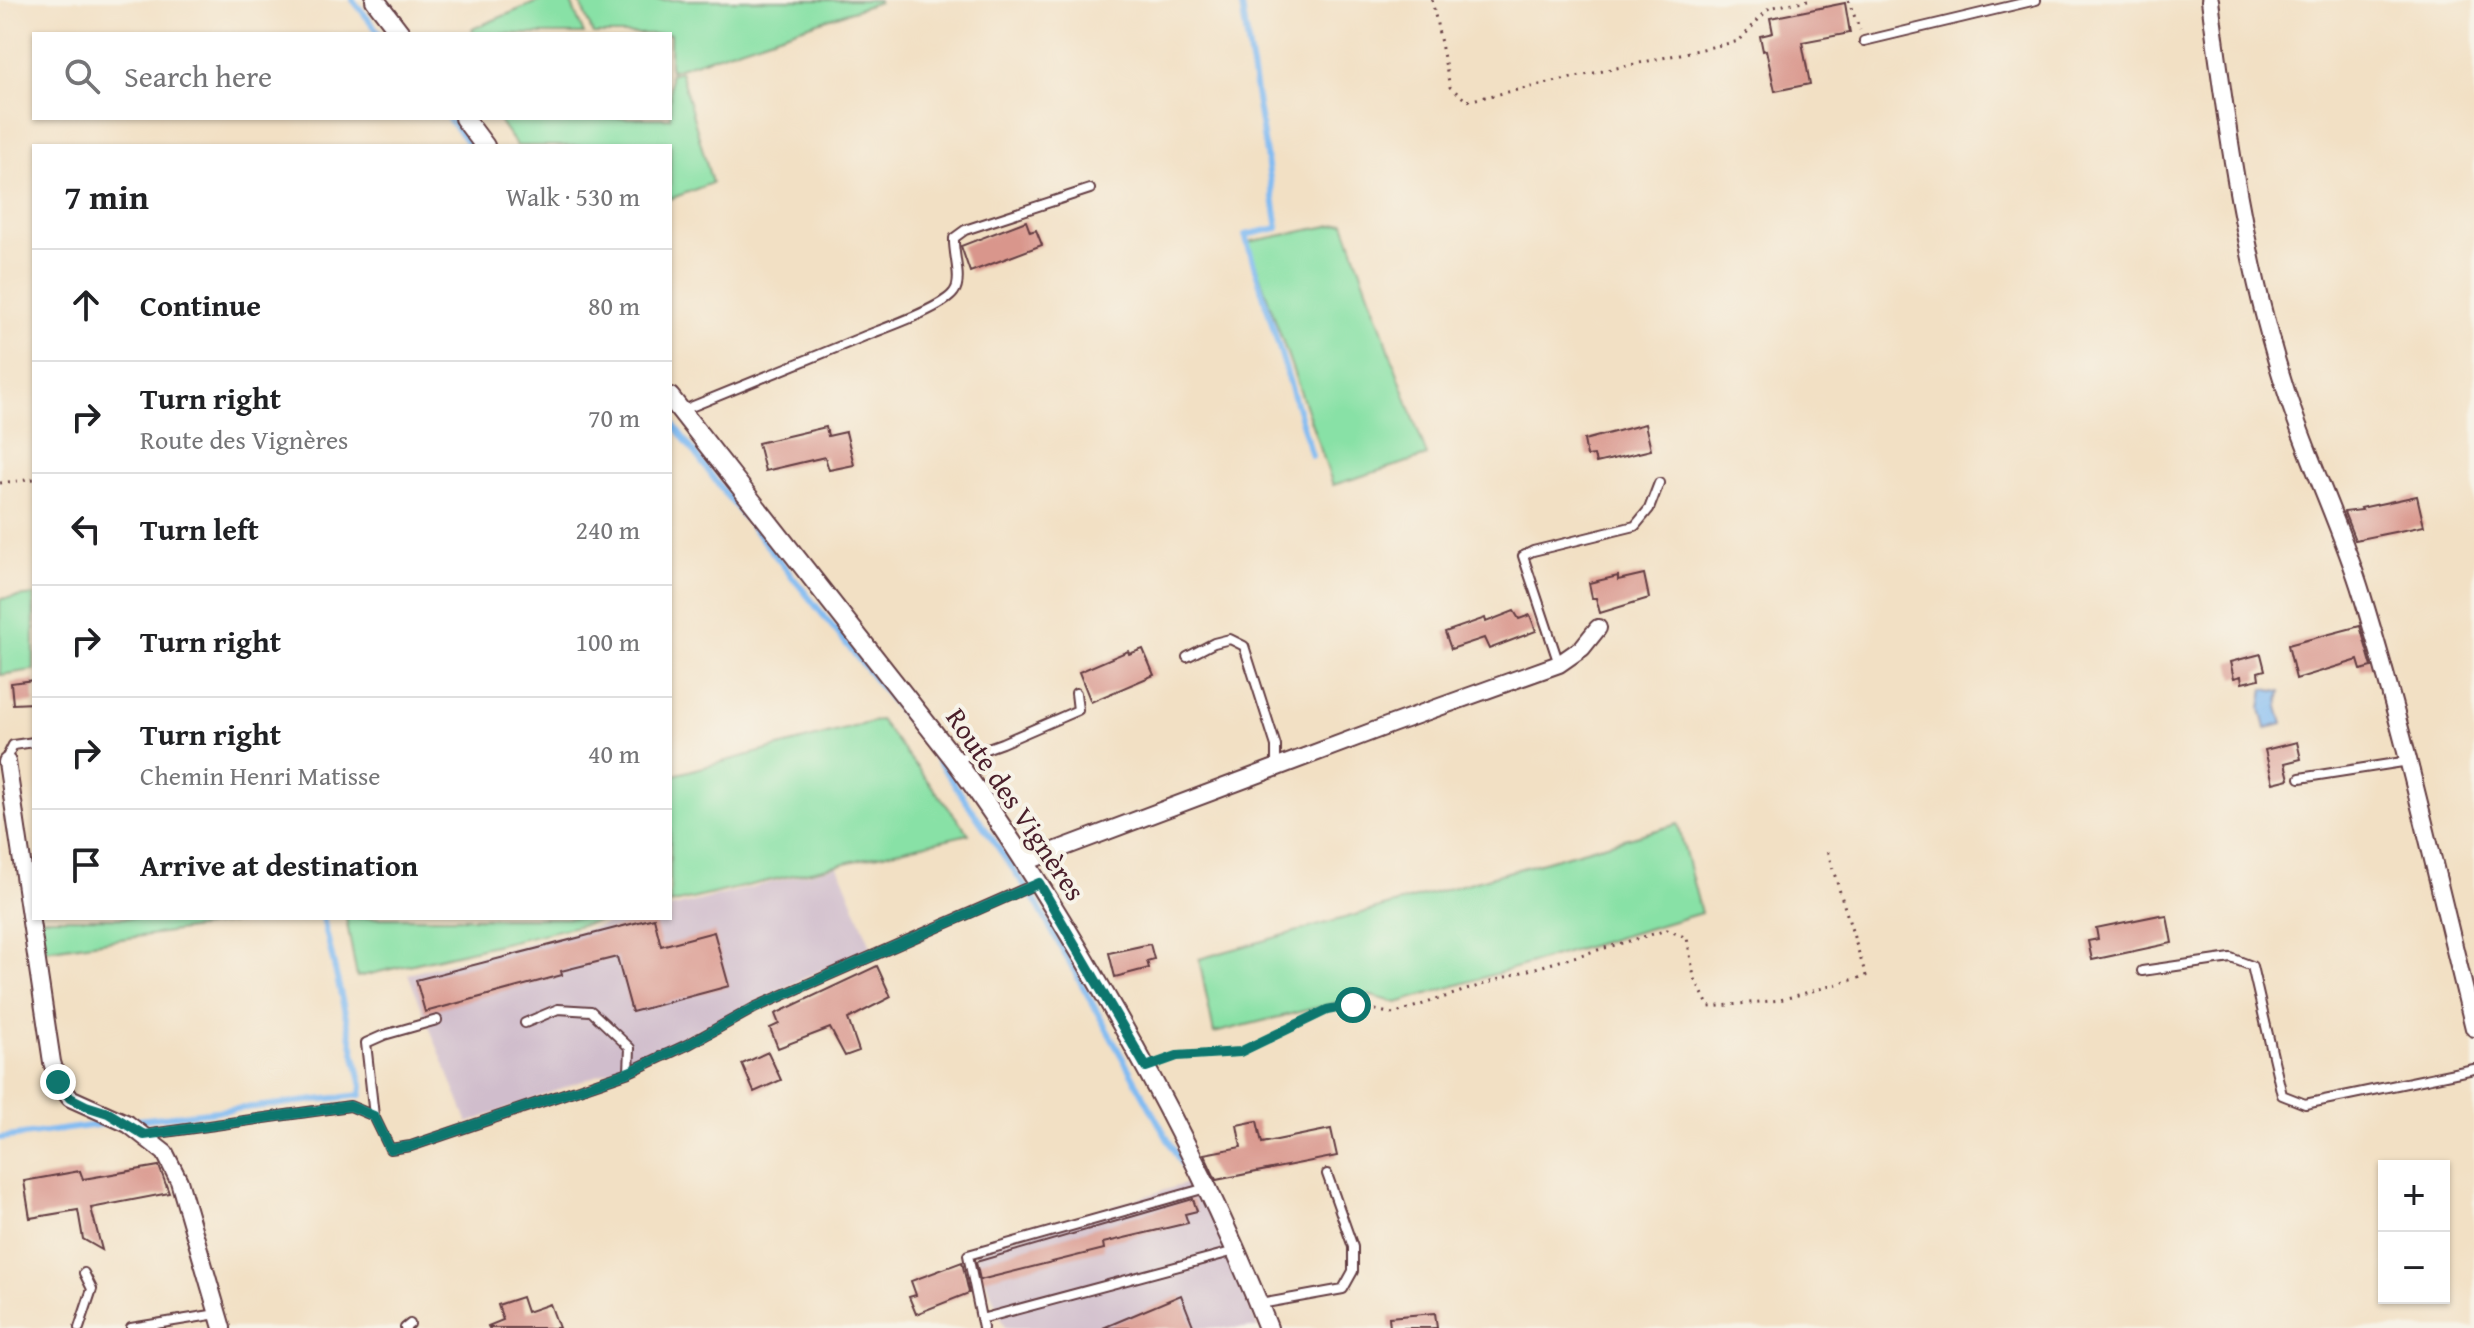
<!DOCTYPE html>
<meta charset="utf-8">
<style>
body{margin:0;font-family:"Gentium Book Plus",serif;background:#f6f6f6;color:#202124}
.controls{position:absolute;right:24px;bottom:24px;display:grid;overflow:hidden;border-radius:0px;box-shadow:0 2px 6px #0004}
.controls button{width:72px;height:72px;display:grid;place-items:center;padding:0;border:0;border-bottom:2px solid #e0e0e0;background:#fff;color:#202124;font:40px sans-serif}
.stop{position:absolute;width:24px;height:24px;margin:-18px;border:6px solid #0f766e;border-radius:50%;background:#fff}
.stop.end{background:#0f766e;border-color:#fff;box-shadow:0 2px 8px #0008}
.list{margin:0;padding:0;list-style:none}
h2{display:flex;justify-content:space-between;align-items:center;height:104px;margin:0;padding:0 32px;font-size:34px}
h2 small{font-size:26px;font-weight:400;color:#757577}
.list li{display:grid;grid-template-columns:52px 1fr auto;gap:24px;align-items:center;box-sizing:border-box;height:112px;padding:0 32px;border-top:2px solid #e0e0e0}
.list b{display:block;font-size:30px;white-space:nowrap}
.list p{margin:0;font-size:26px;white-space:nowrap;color:#757577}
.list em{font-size:26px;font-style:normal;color:#757577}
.icon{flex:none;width:44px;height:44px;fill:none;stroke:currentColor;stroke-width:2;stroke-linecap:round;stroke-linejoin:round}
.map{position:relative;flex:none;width:2474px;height:1328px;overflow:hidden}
.search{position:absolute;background:#fff;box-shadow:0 2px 6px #0004;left:32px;top:32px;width:640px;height:88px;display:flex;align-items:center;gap:20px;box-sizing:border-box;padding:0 28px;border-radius:0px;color:#757577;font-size:30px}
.panel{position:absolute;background:#fff;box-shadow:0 2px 6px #0004;left:32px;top:144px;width:640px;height:776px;border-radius:0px}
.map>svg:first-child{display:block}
.industrial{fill:#d0bdcc}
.green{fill:#88e1a6;stroke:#698068;stroke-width:2}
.water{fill:#81bbf2;stroke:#666d8e;stroke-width:2}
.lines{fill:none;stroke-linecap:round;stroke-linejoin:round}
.stream{stroke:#81bbf2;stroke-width:6}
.building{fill:#d9968c}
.service-casing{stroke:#633c42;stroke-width:12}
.minor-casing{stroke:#633c42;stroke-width:20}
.tertiary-casing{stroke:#633c42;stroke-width:22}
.path{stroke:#633c42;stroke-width:3;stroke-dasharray:2 6;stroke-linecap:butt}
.service{stroke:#fff;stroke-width:8}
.minor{stroke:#fff;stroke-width:16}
.tertiary{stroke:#fff;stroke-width:18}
.route{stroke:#0f766e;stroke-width:10}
.labels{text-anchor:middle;stroke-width:8;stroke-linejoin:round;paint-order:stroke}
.street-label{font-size:28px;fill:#4a1f2b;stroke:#f7f3e8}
</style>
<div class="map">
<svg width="2474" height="1328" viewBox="0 0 2474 1328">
<rect width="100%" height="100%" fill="#f7f3e8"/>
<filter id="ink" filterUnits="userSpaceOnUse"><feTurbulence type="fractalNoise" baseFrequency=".0125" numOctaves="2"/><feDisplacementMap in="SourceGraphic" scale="16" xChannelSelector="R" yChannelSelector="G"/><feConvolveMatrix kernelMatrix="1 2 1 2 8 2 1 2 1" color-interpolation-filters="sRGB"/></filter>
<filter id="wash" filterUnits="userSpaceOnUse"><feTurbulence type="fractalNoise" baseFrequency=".006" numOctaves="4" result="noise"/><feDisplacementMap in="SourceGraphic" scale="32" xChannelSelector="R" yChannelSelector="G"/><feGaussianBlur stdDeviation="1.8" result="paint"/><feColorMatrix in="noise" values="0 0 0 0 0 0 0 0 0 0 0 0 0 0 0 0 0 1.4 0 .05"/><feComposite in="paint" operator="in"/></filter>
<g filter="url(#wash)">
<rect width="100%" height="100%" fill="#f2e0c4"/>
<path class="industrial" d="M838,866L871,946L620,1067L468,1123L408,974L630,918H670V908Z
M1197,1180L1258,1328H1005L974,1250Z"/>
<path class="green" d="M542,0H570L584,34H474L472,29Z
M579,0H879V2L670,71V34H593Z
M680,71L712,183L670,199V146H517L497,118H670V74Z
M1344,223L1427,456L1333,485L1248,242Z
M34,595V670L0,675V599Z
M880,720L969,834L670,904V776Z
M1678,824L1701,913L1397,1003L1368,995L1214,1033L1199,959Z
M40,918H267L44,950Z
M346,918H611L357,977Z"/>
<path class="water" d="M2264,689L2281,692L2278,707L2283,724L2266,728L2261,709Z"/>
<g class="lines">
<path class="stream" d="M353,0L380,34
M1241,0L1278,228L1245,235L1312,456
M448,118L471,146
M670,420L724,492L923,739L1036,902L1187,1174
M128,1121L361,1095L362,1086L323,918
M0,1138L113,1123"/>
</g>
<g id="blocks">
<path class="building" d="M1845,3L1850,33L1802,42L1810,84L1775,91L1766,50L1763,51L1760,36L1773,33L1770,18Z
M1026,221L1030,232L1036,230L1042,245L970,272L961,246Z
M1645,424L1651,450L1596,463L1594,455L1587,456L1584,440Z
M826,427L828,436L846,432L854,465L829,470L825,457L765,471L758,443Z
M2417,496L2424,526L2355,540L2344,512L2362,510L2361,508Z
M1644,574L1649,598L1600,613L1596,598H1592L1589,583L1618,576V580Z
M1514,611L1519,619L1530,615L1536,631L1489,649L1484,638L1451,649L1445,632L1485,618L1486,622Z
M2360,626L2372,667L2361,670L2358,660L2296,679L2288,645Z
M1143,649L1154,675L1091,702L1079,672L1128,651L1129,654Z
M2261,654L2265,670L2258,672L2259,679L2242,683L2241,676L2234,678L2230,662Z
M34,680V703L13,704L11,683Z
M2297,742L2301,759L2285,763L2289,779L2273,783L2265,750Z
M2160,915L2161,917L2167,916L2172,943L2092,960L2088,941L2098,939L2096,928Z
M654,918L661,946L714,932L729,986L632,1012L617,957L561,971L562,975L425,1012L416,980Z
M1150,944L1154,959L1147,961L1149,968L1115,977L1109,953Z
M877,966L891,997L848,1019L859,1051L845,1056L830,1028L778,1048L770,1028L779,1024L775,1014Z
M768,1052L781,1080L754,1092L742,1064Z
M1257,1121L1262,1143L1331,1129L1337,1156L1216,1180L1204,1154L1241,1147L1237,1125Z
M159,1166L169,1193L91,1208L102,1250L83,1239L78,1210L30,1218L24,1181L80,1171L83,1179Z
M1193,1199L1197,1211L1185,1214L1188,1223L1103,1243L1104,1249L980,1280L976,1262Z
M962,1262L969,1293L916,1314L909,1297L916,1295L911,1281Z
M1181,1295L1194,1328H1103Z
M522,1297L527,1312L550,1304L559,1328H489L488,1326L503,1320L498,1305Z
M1435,1313L1437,1328H1390L1389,1317Z"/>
</g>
</g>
<g filter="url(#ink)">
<use href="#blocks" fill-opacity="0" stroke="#633c42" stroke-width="2"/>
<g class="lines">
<defs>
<path id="service" d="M1864,41L2036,0
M681,411C743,386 804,361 865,336C885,328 943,308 954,292C963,280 953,255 954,238L965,230L1090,189
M1187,657L1214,643L1230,639L1244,646L1276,746V767
M1559,664L1523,556L1533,551L1635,526L1649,509L1659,483
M955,760L1002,743L1078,710L1076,693
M4,763L13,745L34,742
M2300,778L2409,761
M2142,971L2231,958L2252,966L2282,1095L2305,1104L2474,1069
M629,1072L689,1044L756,1007L1038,883
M374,1116L366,1043L384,1035L437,1020
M144,1135L350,1106L374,1116L390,1149L411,1146L629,1072L630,1048L591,1011L558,1009L525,1023
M1260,1304L1343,1289L1353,1271V1247L1327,1174
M981,1319L1235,1251
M79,1328L92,1289L84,1273
M131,1328L217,1314
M405,1328L410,1324
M983,1328L968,1255L1206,1188"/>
<path id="minor" d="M2210,0C2227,131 2245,265 2286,391C2308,460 2341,526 2362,595C2406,738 2438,883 2474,1028
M7,762L52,1062L58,1082L70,1098L128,1124L165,1153L179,1181L222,1328
M1025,862L1392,724L1559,664L1582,648L1598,628"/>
<path id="tertiary" d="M375,0L401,34
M464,118L485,146
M670,397L955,760C1010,835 1059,914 1105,995C1167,1102 1223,1213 1268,1328"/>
</defs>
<use href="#service" class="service-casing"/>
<use href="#minor" class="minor-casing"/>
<use href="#tertiary" class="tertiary-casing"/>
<path class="path" d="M1432,0L1450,87L1467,101L1739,41L1769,8L1808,0
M1848,0L1860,30
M0,483L34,479
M1163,1061L1177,1056L1240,1052L1327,1010L1353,1005L1393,1014L1515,974L1667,930L1687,938L1694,977L1709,1007L1780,1000L1866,976L1827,850"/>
<use href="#service" class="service"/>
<use href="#minor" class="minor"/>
<use href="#tertiary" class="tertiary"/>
</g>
</g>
<g class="lines" filter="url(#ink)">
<path class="route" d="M58,1082L70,1098L86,1106L108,1113L144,1135L350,1106L374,1116L390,1149L411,1146L629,1072L689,1044L756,1007L1039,883L1146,1067L1177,1056L1240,1052L1327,1010L1353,1005"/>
</g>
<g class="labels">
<g class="street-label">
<text transform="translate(1016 804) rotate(56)" y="10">Route des Vignères</text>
</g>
</g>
</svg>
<div class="controls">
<button>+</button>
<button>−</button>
</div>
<div class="stop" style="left:1353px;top:1005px"></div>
<div class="stop end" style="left:58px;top:1082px"></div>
<div class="search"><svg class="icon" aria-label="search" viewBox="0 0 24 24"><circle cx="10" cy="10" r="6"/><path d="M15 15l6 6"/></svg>Search here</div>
<section class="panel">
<h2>7 min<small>Walk · 530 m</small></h2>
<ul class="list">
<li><svg class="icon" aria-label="ahead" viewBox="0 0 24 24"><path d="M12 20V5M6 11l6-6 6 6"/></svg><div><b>Continue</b></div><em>80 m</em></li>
<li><svg class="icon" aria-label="right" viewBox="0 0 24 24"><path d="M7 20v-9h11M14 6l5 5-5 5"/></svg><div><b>Turn right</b><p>Route des Vignères</p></div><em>70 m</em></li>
<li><svg class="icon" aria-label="left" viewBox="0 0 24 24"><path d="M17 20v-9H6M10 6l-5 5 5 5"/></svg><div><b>Turn left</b></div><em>240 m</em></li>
<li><svg class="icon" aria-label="right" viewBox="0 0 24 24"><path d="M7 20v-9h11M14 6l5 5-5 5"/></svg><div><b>Turn right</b></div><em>100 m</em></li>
<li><svg class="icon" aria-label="right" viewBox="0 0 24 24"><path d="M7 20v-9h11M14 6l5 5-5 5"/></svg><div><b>Turn right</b><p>Chemin Henri Matisse</p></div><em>40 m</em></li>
<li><svg class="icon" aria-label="arrive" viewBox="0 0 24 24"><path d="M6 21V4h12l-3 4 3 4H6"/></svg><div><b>Arrive at destination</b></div></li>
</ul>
</section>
</div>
